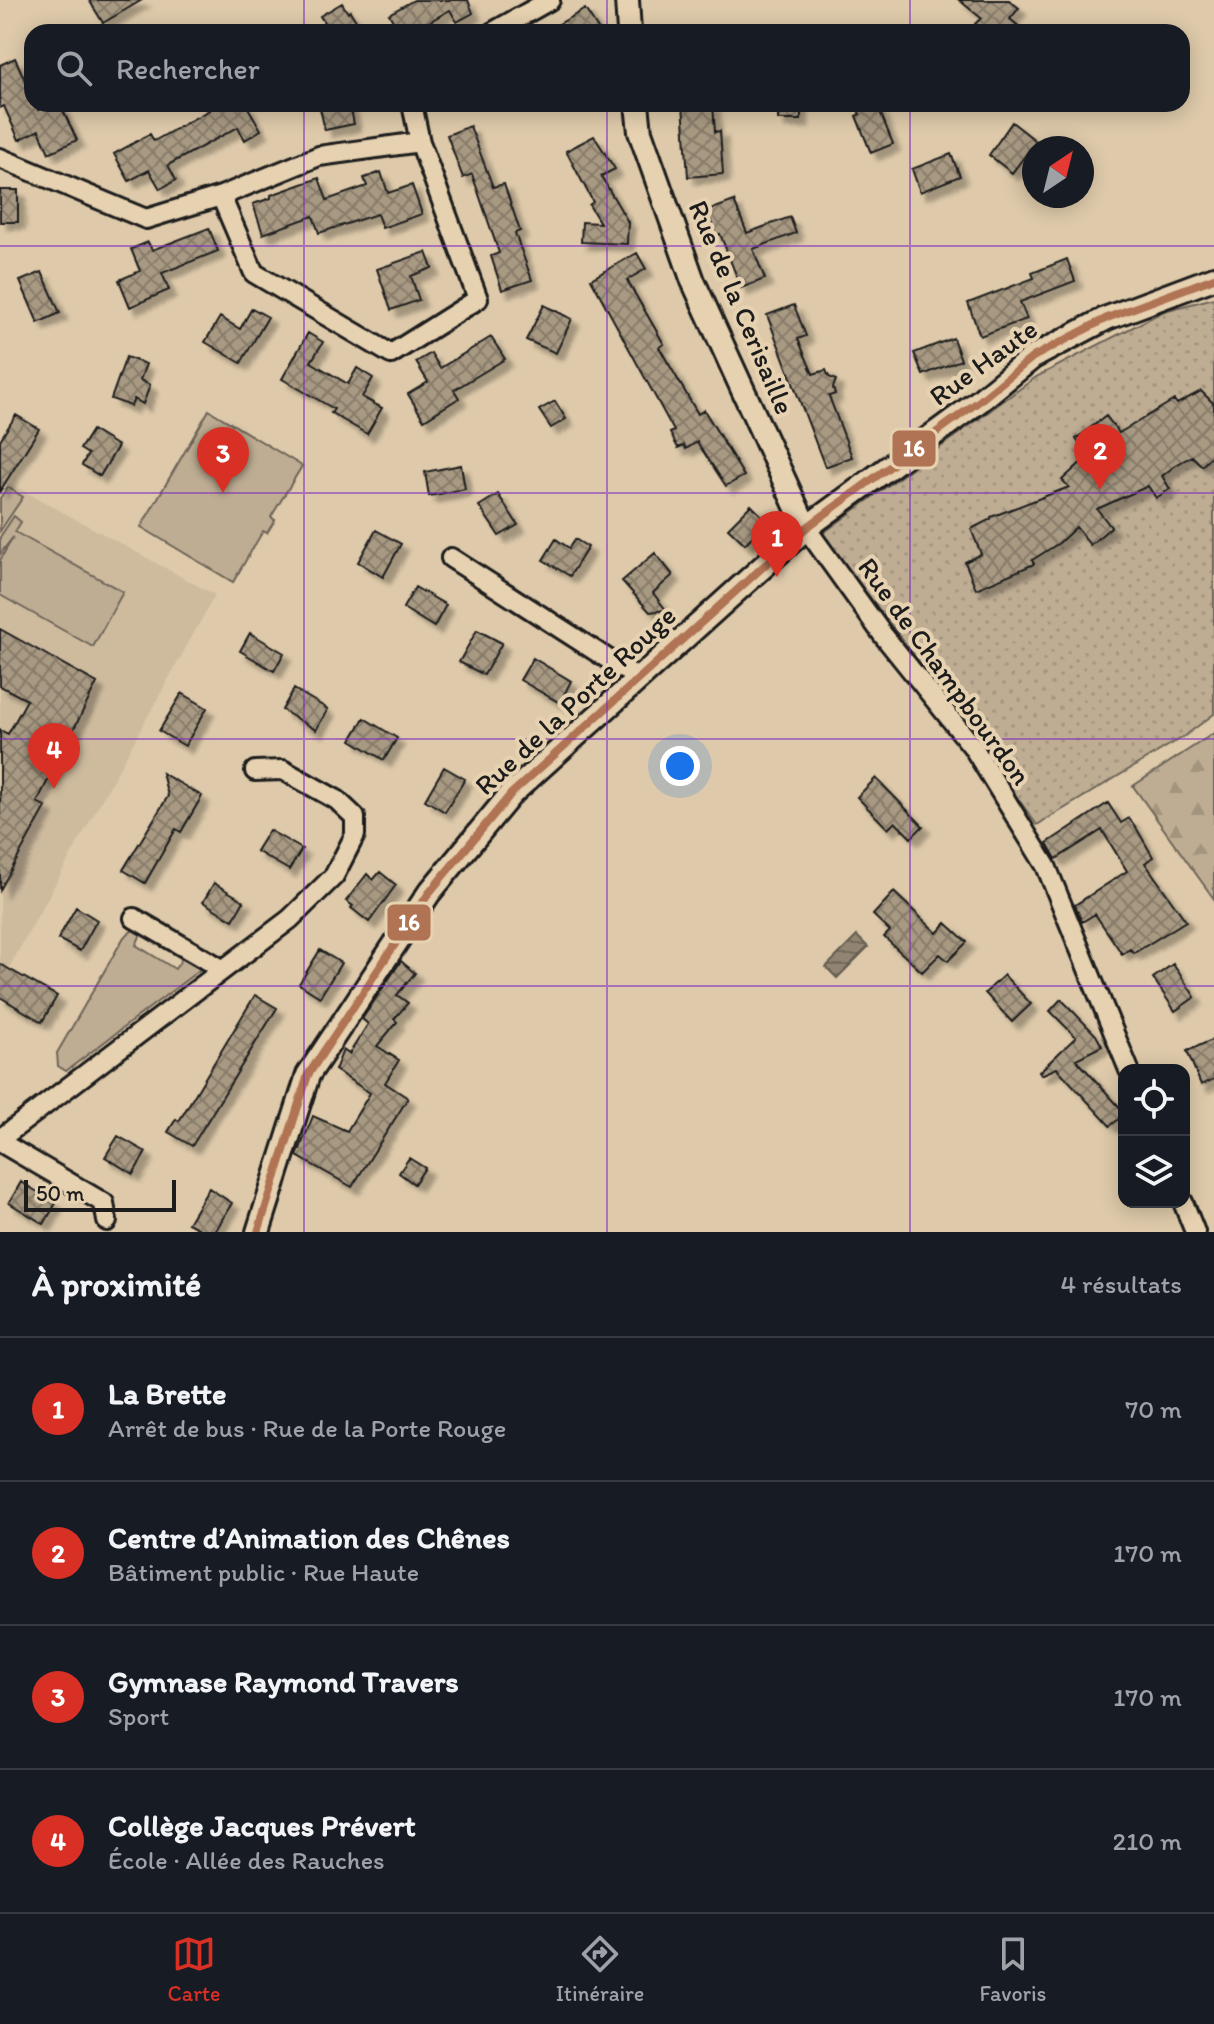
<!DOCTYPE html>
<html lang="fr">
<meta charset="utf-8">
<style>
body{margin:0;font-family:Itim,sans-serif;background:#242831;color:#f1f3f6}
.controls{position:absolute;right:24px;bottom:24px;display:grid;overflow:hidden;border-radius:16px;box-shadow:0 4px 20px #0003}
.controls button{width:72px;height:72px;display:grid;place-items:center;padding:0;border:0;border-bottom:2px solid #363941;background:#171b24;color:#f1f3f6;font:40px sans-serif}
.compass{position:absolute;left:1022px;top:136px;width:72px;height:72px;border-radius:50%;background:#171b24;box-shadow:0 4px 20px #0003;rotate:35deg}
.scale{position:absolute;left:24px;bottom:20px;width:152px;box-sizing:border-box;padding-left:8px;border:4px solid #1c1c1c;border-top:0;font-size:22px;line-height:28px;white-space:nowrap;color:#1c1c1c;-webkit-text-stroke:6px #e6d1b0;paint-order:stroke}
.you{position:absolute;left:680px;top:766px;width:28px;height:28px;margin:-20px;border:6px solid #fff;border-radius:50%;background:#1a73e8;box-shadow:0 0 0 12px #1a73e833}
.badge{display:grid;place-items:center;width:52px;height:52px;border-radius:50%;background:#d93025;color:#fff;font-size:26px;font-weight:700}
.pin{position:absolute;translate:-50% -66px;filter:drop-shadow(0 2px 4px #0008)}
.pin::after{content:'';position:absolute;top:42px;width:28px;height:24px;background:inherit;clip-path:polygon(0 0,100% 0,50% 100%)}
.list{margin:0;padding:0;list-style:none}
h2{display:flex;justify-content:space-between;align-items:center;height:104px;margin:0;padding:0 32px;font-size:34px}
h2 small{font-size:26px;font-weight:400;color:#9ea1a6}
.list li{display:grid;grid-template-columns:52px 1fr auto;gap:24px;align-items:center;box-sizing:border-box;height:144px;padding:0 32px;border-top:2px solid #363941}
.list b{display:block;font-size:30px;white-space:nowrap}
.list p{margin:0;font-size:26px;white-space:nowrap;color:#9ea1a6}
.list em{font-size:26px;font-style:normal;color:#9ea1a6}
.icon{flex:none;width:44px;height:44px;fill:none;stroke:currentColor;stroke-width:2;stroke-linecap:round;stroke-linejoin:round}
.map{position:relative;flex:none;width:1214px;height:1232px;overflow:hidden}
.search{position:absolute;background:#171b24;box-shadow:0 4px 20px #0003;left:24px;right:24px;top:24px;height:88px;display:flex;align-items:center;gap:20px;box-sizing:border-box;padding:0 28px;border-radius:24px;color:#9ea1a6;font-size:30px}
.sheet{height:680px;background:#171b24}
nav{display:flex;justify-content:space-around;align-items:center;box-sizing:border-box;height:112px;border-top:2px solid #363941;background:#171b24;font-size:22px;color:#9ea1a6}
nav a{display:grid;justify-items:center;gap:4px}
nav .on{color:#d93025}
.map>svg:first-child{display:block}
.built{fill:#cebb9e}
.green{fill:#bead93;stroke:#6d6458;stroke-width:2}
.forest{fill:url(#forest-firs);stroke:#6d6458;stroke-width:2}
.park{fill:url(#park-dots);stroke:#6d6458;stroke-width:2}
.water{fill:url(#water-rules);stroke:#625b50;stroke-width:2}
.building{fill:url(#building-cross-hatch);stroke:#1c1c1c;stroke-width:2;filter:url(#shadow)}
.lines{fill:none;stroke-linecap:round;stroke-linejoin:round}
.minor-casing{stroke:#1c1c1c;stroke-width:24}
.tertiary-casing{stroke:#1c1c1c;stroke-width:28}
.minor{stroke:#e6d1b0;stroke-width:18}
.tertiary{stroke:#e6d1b0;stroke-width:22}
.bus-1-casing{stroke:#e6d1b0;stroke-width:14}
.bus-1{stroke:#b07353;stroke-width:8}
.grid{fill:none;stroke:#7b2cbf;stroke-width:2;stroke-opacity:0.55}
.labels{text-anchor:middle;stroke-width:8;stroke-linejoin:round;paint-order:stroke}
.street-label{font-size:28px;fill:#1c1c1c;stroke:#e6d1b0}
.line-badge{stroke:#e6d1b0;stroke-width:3}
.badge-label{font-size:22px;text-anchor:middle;font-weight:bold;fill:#fff}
</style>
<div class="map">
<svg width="1214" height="1232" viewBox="0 0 1214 1232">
<defs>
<pattern id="forest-firs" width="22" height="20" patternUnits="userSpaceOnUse" patternTransform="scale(2)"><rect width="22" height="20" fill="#bead93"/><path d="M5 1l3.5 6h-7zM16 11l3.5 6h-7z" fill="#a3947e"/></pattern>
<pattern id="park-dots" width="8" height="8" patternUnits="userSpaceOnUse" patternTransform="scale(2)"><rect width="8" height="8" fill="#bead93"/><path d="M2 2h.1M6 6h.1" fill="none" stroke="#a3947e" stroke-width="1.8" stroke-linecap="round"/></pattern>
<pattern id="water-rules" width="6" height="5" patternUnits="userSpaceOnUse" patternTransform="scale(2)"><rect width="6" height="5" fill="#918572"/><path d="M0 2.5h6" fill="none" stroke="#766c5d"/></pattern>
<pattern id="building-cross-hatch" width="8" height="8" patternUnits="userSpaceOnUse" patternTransform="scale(2)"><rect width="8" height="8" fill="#a89982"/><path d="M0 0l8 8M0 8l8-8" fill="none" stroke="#887c6a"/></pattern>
<filter id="shadow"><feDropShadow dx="7" dy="7" stdDeviation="2" flood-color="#0004"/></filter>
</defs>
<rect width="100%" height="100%" fill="#decaaa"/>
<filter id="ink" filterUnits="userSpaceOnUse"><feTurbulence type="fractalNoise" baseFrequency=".0125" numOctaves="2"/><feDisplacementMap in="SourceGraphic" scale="16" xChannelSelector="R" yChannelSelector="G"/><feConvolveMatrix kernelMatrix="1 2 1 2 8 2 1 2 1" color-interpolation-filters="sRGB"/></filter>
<g filter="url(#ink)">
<path class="built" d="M2,479L215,595L0,984V482Z"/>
<path class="green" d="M209,410L302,466L271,517L275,520L267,533L263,531L233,582L141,527Z
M8,487L23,497L0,531V498Z
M14,516L21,522L15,532L123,592L93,647L0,595V560L13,537L0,554V537Z
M133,930L142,932L136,945L175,969L183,957L202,968L66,1071L58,1066L57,1053L124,937Z"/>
<path class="forest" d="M1214,733V899L1133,786Z"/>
<path class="park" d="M1214,298V714L1186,735L1037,825L923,667L822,534L1036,377L1164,311Z"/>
<path class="water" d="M857,936L868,947L837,978L826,967Z"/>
<path class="building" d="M89,0H142L103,23Z
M414,0H468L473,13L457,22L450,10L411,32H399L389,14Z
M959,0H1009L1019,8L1010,19L1026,32H985L975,24L981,18Z
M342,3L348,13L350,11L363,32H330L320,16Z
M585,9L600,32H545Z
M15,58L32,96V104H36L38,110L51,104H60L77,140L49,153L39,130L19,140L4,106L0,108V65Z
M220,104H246L261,130L245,140L238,127L168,165L176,180L160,189L149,170L129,181L114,154L150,134L154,141Z
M319,104H350L354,124L325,130Z
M683,104H713L715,132L720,131L723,174L688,177Z
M778,104H801V120H778Z
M855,104H877L893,144L871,153L856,116L860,114Z
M1012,122L1036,141L1012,173L989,155Z
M470,126L493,187L504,184L520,231L515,233L532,280L502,290L491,256L499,253L472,174L463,178L447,135Z
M594,136L615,169L601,176L628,222L627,244L581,242L582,222L600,223L589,205L593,202L566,151Z
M951,154L960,176L920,192L912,169Z
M381,172L388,193L412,185L422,214L382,228L377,214L319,233L313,216L263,234L253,204L271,198V195L319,178L327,200L367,186L364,178Z
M0,190H18V222H0Z
M734,201L747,233L790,217L796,233L753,249L765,279L741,288L720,234L716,236L707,211Z
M209,228L218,251L162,273L169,290L130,307L119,280L140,271L131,249L148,242L152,250Z
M426,252L432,268L411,276L419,300L391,310L377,269Z
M637,253L646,269L627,280L664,344L659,347L698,414L704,410L744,476L726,486L697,442L686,449L684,445L678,448L670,433L674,431L591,279Z
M1067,259L1075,281L1020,302L1027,319L980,336L968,303L1034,278L1032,273Z
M42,272L60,313L38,323L20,281Z
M544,305L572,319L556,353L526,340Z
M794,305L806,336L798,339L813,374L826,370L829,377L836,380L833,388L835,394L829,396L852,457L825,467L767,315Z
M252,308L268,317L241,363L205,342L220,317L240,329Z
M308,333L323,342L311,362L348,384L357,368L373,378L362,397L382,408L367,434L331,413L334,409L282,379Z
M491,337L505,359L454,390L459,398L424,420L408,394L428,382L416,362L431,353L440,368Z
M953,338L961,360L923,375L914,353Z
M126,357L146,364L140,380L150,385L143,404L134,399L131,406L111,399Z
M1201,391L1214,404V453L1202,466L1192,456L1176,465L1162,476L1170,489L1156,498L1148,486L1097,509L1111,527L1090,545L1076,527L1059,543L1032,560L1034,564L976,589L965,562L981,554L971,529L991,519V517L1069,487L1062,480L1088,456L1076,439L1106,416L1119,433L1174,400L1177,404Z
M555,401L566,419L551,428L539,410Z
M16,415L39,429L0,491V440Z
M92,430L118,446L100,476L82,465L88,454L80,449Z
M461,465L465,489L429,496L425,472Z
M498,494L518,525L499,536L479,506Z
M751,505L767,521L745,544L728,528Z
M376,530L401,544L383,577L358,562Z
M556,539L569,548L575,539L588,547L570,576L543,560Z
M655,553L673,575L653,593L666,610L650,612L622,581Z
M415,587L446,605L434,627L403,608Z
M0,629L97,683L37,802L46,807L0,890V730L8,734L27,700L0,686Z
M477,630L502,643L484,675L459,662Z
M250,633L284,653L274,671L240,651Z
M533,658L571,681L560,703L520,680Z
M294,689L328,709L316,730L282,710Z
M182,693L207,708L185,746L159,731Z
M364,718L397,738L384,760L351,740Z
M444,767L465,779L445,812L425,800Z
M162,773L202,796L181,832L176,829L145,883L123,870L168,796Z
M876,778L923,826L911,838L895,822L888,829L857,797Z
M1108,803L1121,823L1129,818L1137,829L1153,857L1145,863L1186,921L1134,953L1130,949L1122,954L1095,914L1082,922L1075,905L1127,871L1102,830L1056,859L1047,843Z
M269,830L302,849L289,870L256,851Z
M380,872L396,885L369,922L351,908L353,906L346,901L367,874L373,880Z
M214,883L244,901L233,920L203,902Z
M894,892L937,933L946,923L967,942L948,961L940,954L922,972L884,937L890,931L873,915Z
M76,907L97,920L80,951L58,939Z
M320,950L341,963L320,997L299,984Z
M401,961L415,973L397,995L408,1003L394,1019L397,1022L377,1046L399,1060L385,1083L408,1098L352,1187L297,1156L313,1116L347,1131L370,1093L335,1070L343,1050L349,1054L368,1024L362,1019Z
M0,964L57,996L42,1022L0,997Z
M1173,964L1195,997L1175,1011L1153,978Z
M1004,975L1031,1004L1012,1022L985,993Z
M255,995L277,1008L192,1146L168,1132L176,1119L179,1121Z
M1061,999L1096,1035L1102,1046L1076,1059L1124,1112V1115L1110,1126L1057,1068L1041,1075L1039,1072L1076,1037L1050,1011Z
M1214,1039V1079L1201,1085L1187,1051Z
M118,1136L146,1152L133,1174L105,1157Z
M409,1158L425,1168L414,1184L399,1173Z
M21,1182L56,1203L44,1224L9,1203Z
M209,1188L232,1203L215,1232H205L188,1223Z"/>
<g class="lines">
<defs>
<path id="minor" d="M493,32L550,0
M0,158L146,219L221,196L319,156L420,142
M221,196L254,273L391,354L478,299L420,142L412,104
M806,528L883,635L973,747L1046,866L1129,1070
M451,558L639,679
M134,918L222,969
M0,1139L290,919L334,876L355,835V817L337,800L283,770L255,771
M0,1142L104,1203L107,1221
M1183,1202L1195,1232"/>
<path id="tertiary" d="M627,0L629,32
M637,104L640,132L693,281L806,528
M258,1232L308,1075L429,893L511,794L806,528L978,402L1033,357L1107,318L1214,278"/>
</defs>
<use href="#minor" class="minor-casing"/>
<use href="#tertiary" class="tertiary-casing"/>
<use href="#minor" class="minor"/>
<use href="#tertiary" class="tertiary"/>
<defs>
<path id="bus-1" d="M258,1232L308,1075L429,893L511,794L806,528L978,402L1033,357L1107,318L1214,278"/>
</defs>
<use href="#bus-1" class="bus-1-casing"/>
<use href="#bus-1" class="bus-1"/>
</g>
</g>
<path class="grid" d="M304,0V32M607,0V32M910,0V32M304,104V1232M607,104V1232M910,104V1232M0,246H1214M0,493H1214M0,739H1214M0,986H1214"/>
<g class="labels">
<g class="street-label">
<text transform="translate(742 307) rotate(67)" y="10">Rue de la Cerisaille</text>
<text transform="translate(983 362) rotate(-36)" y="10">Rue Haute</text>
<text transform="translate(945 671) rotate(54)" y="10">Rue de Champbourdon</text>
<text transform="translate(575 700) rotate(-43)" y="10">Rue de la Porte Rouge</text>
</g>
</g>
<g class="line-badge">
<rect x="891" y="429" width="46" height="39" rx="8" fill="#b07353"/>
<rect x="386" y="903" width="46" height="39" rx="8" fill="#b07353"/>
</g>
<g class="badge-label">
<text x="914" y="456">16</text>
<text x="409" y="930">16</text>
</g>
</svg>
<div class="controls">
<button><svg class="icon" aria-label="locate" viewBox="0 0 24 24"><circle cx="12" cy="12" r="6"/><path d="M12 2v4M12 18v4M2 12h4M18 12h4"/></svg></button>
<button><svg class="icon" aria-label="layers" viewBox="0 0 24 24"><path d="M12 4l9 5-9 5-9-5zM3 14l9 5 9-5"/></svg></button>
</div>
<svg class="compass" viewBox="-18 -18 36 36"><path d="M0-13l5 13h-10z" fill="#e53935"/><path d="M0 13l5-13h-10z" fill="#9ea1a6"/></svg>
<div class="scale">50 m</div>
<div class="you"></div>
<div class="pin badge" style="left:777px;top:577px">1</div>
<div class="pin badge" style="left:1100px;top:490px">2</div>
<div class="pin badge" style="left:223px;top:493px">3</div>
<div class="pin badge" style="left:54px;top:789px">4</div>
<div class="search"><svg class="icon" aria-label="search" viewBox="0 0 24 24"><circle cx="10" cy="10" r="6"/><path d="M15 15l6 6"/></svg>Rechercher</div>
</div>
<section class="sheet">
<h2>À proximité<small>4 résultats</small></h2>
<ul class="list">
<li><span class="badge">1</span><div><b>La Brette</b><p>Arrêt de bus · Rue de la Porte Rouge</p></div><em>70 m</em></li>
<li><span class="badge">2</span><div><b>Centre d’Animation des Chênes</b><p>Bâtiment public · Rue Haute</p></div><em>170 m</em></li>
<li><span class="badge">3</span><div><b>Gymnase Raymond Travers</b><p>Sport</p></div><em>170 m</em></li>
<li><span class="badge">4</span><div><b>Collège Jacques Prévert</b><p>École · Allée des Rauches</p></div><em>210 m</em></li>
</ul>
</section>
<nav>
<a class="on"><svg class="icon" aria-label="map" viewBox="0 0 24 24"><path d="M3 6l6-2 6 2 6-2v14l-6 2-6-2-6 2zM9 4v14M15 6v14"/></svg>Carte</a>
<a><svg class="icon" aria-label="directions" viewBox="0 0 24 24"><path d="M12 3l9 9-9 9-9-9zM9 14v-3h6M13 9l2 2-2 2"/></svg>Itinéraire</a>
<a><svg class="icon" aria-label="saved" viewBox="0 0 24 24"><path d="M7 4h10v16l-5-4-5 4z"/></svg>Favoris</a>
</nav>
